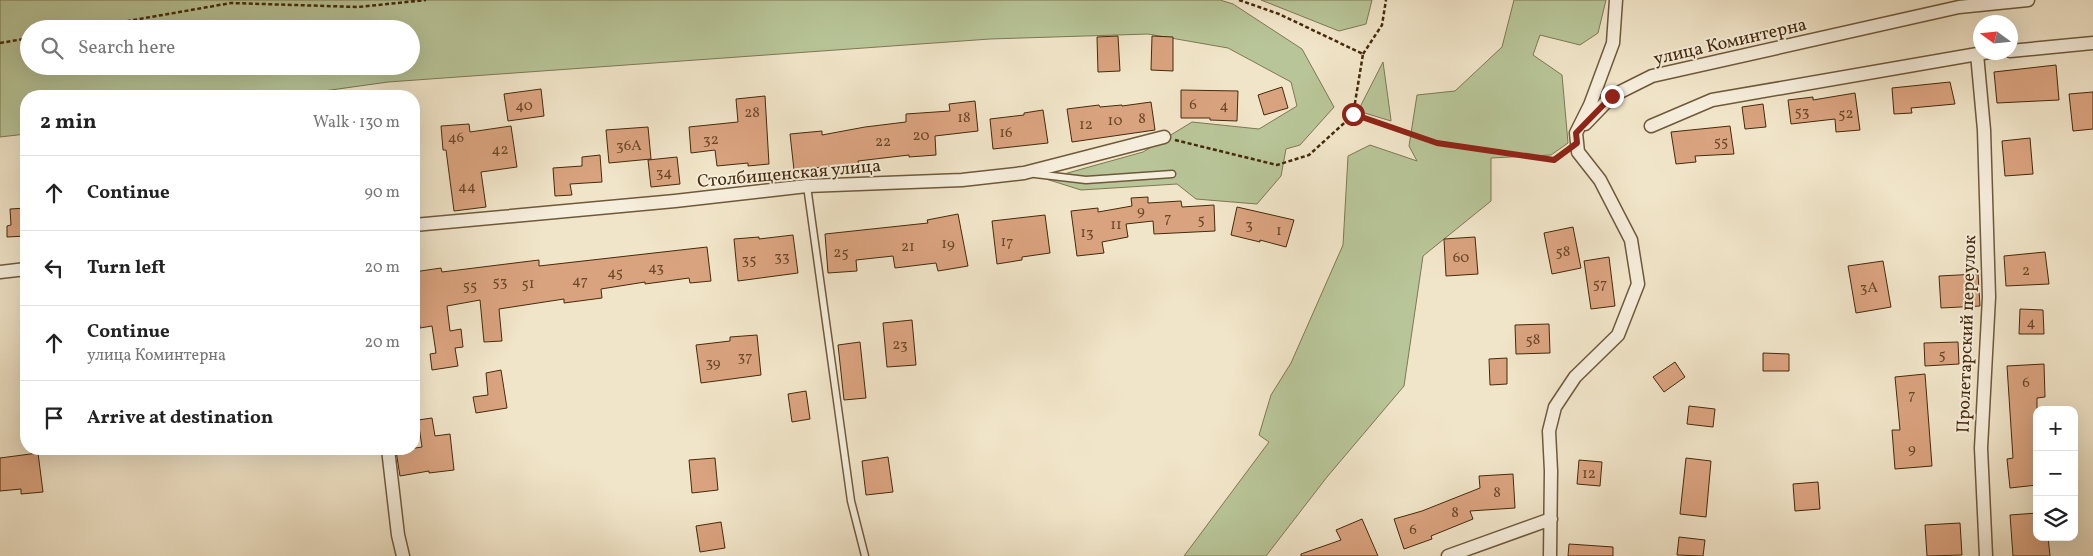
<!DOCTYPE html>
<meta charset="utf-8">
<style>
body{margin:0;font-family:Vollkorn,serif;background:#f6f6f6;color:#222}
.controls{position:absolute;right:15px;bottom:15px;display:grid;overflow:hidden;border-radius:10px;box-shadow:0 5px 20px #0002}
.controls button{width:45px;height:45px;display:grid;place-items:center;padding:0;border:0;border-bottom:1px solid #e0e0e0;background:#fff;color:#222;font:25px sans-serif}
.compass{position:absolute;left:1973px;top:15px;width:45px;height:45px;border-radius:50%;background:#fff;box-shadow:0 5px 20px #0002;rotate:285deg}
.stop{position:absolute;width:15px;height:15px;margin:-11px;border:4px solid #8f2418;border-radius:50%;background:#fff}
.stop.end{background:#8f2418;border-color:#fff;box-shadow:0 1px 5px #0008}
.list{margin:0;padding:0;list-style:none}
h2{display:flex;justify-content:space-between;align-items:center;height:65px;margin:0;padding:0 20px;font-size:21px}
h2 small{font-size:16px;font-weight:400;color:#767676}
.list li{display:grid;grid-template-columns:32px 1fr auto;gap:15px;align-items:center;box-sizing:border-box;height:75px;padding:0 20px;border-top:1px solid #e0e0e0}
.list b{display:block;font-size:19px;white-space:nowrap}
.list p{margin:0;font-size:16px;white-space:nowrap;color:#767676}
.list em{font-size:16px;font-style:normal;color:#767676}
.icon{flex:none;width:28px;height:28px;fill:none;stroke:currentColor;stroke-width:2;stroke-linecap:round;stroke-linejoin:round}
.map{position:relative;flex:none;width:2093px;height:556px;overflow:hidden}
.search{position:absolute;background:#fff;box-shadow:0 5px 20px #0002;left:20px;top:20px;width:400px;height:55px;display:flex;align-items:center;gap:12px;box-sizing:border-box;padding:0 18px;border-radius:28px;color:#767676;font-size:19px}
.panel{position:absolute;background:#fff;box-shadow:0 5px 20px #0002;left:20px;top:90px;width:400px;height:365px;border-radius:20px}
.map>svg:first-child{display:block}
.green{fill:#b8c598;stroke:#7e7852;fill-rule:evenodd}
.building{fill:#daa37f;stroke:#442a0b}
.lines{fill:none;stroke-linecap:round;stroke-linejoin:round}
.service-casing{stroke:#6f593a;stroke-width:9}
.minor-casing{stroke:#6f593a;stroke-width:15}
.path{stroke:#442a0b;stroke-width:2.5;stroke-dasharray:4 2.5;stroke-linecap:butt}
.service{stroke:#f6eedc;stroke-width:6}
.minor{stroke:#f6eedc;stroke-width:12}
.route{stroke:#8f2418;stroke-width:6}
.labels{text-anchor:middle;stroke-width:4;stroke-linejoin:round;paint-order:stroke}
.number-label{font-size:15px;fill:#6a4828}
.street-label{font-size:18px;fill:#442a0b;stroke:#f6eedc}
</style>
<div class="map">
<svg width="2093" height="556" viewBox="0 0 2093 556">
<rect width="100%" height="100%" fill="#f1e5c9"/>
<filter id="stains"><feTurbulence type="fractalNoise" baseFrequency=".004" numOctaves="4"/><feColorMatrix values="0 0 0 0 .2 0 0 0 0 .09 0 0 0 0 .02 0 0 0 .5 -.17"/></filter>
<radialGradient id="worn" r=".72"><stop offset=".6" stop-color="#630" stop-opacity="0"/><stop offset="1" stop-color="#630" stop-opacity=".3"/></radialGradient>
<path class="green" d="M0,0H1220L1233,4L1302,49L1334,107L1300,145L1286,149L1281,176L1257,204L1196,199L1177,184L1081,190L1046,179L1143,152L1192,122L1259,129L1297,106L1291,82L1228,48L1148,34L990,39L388,82L288,96H26V134L0,137ZM29,29H411V66H29Z
M1261,0H1372L1366,24L1339,31Z
M1514,0H1606L1598,33L1580,45L1540,35L1533,55L1562,75L1568,143L1551,155L1491,158V201L1423,256L1404,386L1327,477L1266,556H1184L1269,442L1259,435L1271,395L1291,363L1343,245L1348,156L1370,145L1417,161L1409,146L1417,95L1455,91L1502,47Z
M1383,62L1391,120V121L1358,111Z"/>
<path class="building" d="M1118,36L1120,71L1098,72L1097,37Z
M1152,36L1173,37V71L1151,70Z
M2056,65L2059,100L1997,103L1994,72Z
M1950,82L1955,104L1911,108L1912,113L1894,114L1892,88Z
M1282,87L1288,108L1264,115L1258,95Z
M541,89L544,116L508,121L504,94Z
M1181,90L1238,91L1237,121L1210,120V118H1181Z
M2093,92V129L2073,131L2069,94Z
M1855,93L1860,130L1836,132L1835,119L1791,124L1788,100L1813,97V100Z
M765,96L769,164L748,166V163L717,166L715,150L691,153L689,127L738,122L736,99Z
M975,101L978,131L935,136L936,155L909,157V155L858,161L859,165L834,169L833,166L794,170L790,134L822,131V135L865,127L906,122V114L950,111L949,104Z
M1151,102L1155,130L1072,142L1067,109L1099,105L1100,107L1122,105V106Z
M1763,104L1766,127L1745,129L1742,107Z
M1043,110L1048,143L993,149L990,119L1024,115V113Z
M469,124L470,132L511,126L517,167L481,172L486,207L454,211L446,150H443L441,126Z
M1730,126L1734,154L1695,156L1696,162L1676,164L1671,132Z
M648,127L651,159L609,163L606,130Z
M2030,138L2033,174L2005,176L2002,141Z
M600,155L602,182L570,184L572,195L555,196L553,168L582,166V157Z
M677,157L680,184L651,187L648,160Z
M1148,197V203L1181,201L1182,207L1214,205L1215,231L1154,234L1153,221L1126,224L1128,237L1102,242L1104,253L1077,256L1071,211L1098,208V212L1132,206L1131,198Z
M1237,207L1294,220L1286,247L1260,240V242L1231,235Z
M26,208V236L7,237V226L11,225L10,209Z
M958,214L968,266L938,271L936,263L895,268L893,256L856,260L857,271L828,273L825,234L928,223L927,220Z
M1045,215L1050,253L1022,257V260L997,264L992,221Z
M1573,227L1581,268L1552,274L1544,233Z
M793,235L798,273L738,281L734,239L759,237V239Z
M1475,237L1478,274L1446,276L1444,239Z
M707,247L711,281L690,283L689,278L645,284V282L601,289L602,298L564,303V299L499,309L502,341L484,342L480,300L447,306L450,331L461,329L463,347L455,348L458,366L432,370L430,354L436,353L432,326L420,328L414,272L441,268L442,272L539,260V266Z
M2045,252L2049,284L2006,286L2004,256Z
M1609,257L1615,306L1591,309L1584,261Z
M1883,261L1891,307L1856,313L1848,266Z
M1978,274L1980,306L1941,308L1939,276Z
M2020,309L2043,310L2044,334H2019Z
M912,320L916,365L887,367L883,323Z
M1549,324L1550,353L1516,354L1515,325Z
M757,335L761,375L701,383L696,345L730,341V337Z
M860,342L866,398L844,400L838,345Z
M1958,342L1959,364L1925,366L1924,343Z
M1763,353L1789,354V371H1763Z
M1507,358V384L1490,385L1489,359Z
M1675,362L1685,377L1664,392L1653,377Z
M2044,364L2045,397L2037,398V485L2010,488L2007,459L2013,458L2007,366Z
M501,370L507,408L476,413L473,397L488,395L486,373Z
M1925,374L1932,466L1895,469L1892,430H1900L1895,377Z
M806,391L810,419L792,422L788,394Z
M1689,406L1715,409L1713,427L1687,424Z
M432,418L435,436L450,434L454,470L429,473V471L400,476L396,451L422,447L418,420Z
M38,453L43,492L21,494V489L0,491V458Z
M888,457L893,492L866,495L862,461Z
M715,458L718,490L692,493L689,460Z
M1686,458L1711,461L1706,517L1680,514Z
M1579,460L1602,462L1600,486L1577,484Z
M1513,474L1515,508L1470,511L1473,519L1431,536L1432,539L1404,549L1394,519L1422,511L1480,488L1479,476Z
M1818,482L1820,509L1795,511L1793,484Z
M2037,513V537H2048L2050,556H2013L2010,515Z
M1362,519L1378,556H1301V554L1341,540L1336,530Z
M721,522L725,548L700,552L696,526Z
M1960,523L1962,555L1927,556L1925,525Z
M1679,537L1705,540L1703,556L1677,555Z
M1569,544L1613,547V556H1568Z"/>
<g class="lines">
<defs>
<path id="service" d="M1035,174L1086,180L1172,174
M807,186L851,501L865,556"/>
<path id="minor" d="M2010,51L2093,43
M1977,54L1984,130L1989,297L1981,448L1986,556
M1585,124L1612,96L1652,76L1959,7L2028,0
M1651,126L1712,100L1989,52
M414,225L675,201L807,186L962,180L1024,173L1164,137
M0,272L26,269
M388,449L398,535L403,556
M1448,556L1551,519
M1550,556L1551,471L1549,431L1555,407L1575,377L1618,335L1638,284L1631,240L1600,180L1578,152L1576,133L1590,105L1613,43L1616,0"/>
</defs>
<use href="#service" class="service-casing"/>
<use href="#minor" class="minor-casing"/>
<path class="path" d="M1239,0L1279,14L1363,54L1353,115L1437,143L1554,160L1564,153
M82,29L231,3L358,7L426,0
M0,43L29,38
M1363,54L1382,25L1386,0
M1175,140L1277,165L1309,155L1353,115"/>
<use href="#service" class="service"/>
<use href="#minor" class="minor"/>
</g>
<g class="lines">
<path class="route" d="M1353,114L1437,143L1554,160L1577,143L1576,133L1612,96"/>
</g>
<g class="labels">
<g class="number-label">
<text x="1193" y="109">6</text>
<text x="524" y="110">40</text>
<text x="1224" y="110">4</text>
<text x="1802" y="116">53</text>
<text x="752" y="117">28</text>
<text x="1846" y="118">52</text>
<text x="964" y="122">18</text>
<text x="1142" y="123">8</text>
<text x="1115" y="125">10</text>
<text x="1086" y="129">12</text>
<text x="1006" y="137">16</text>
<text x="921" y="140">20</text>
<text x="456" y="142">46</text>
<text x="711" y="144">32</text>
<text x="883" y="146">22</text>
<text x="1721" y="146">55</text>
<text x="629" y="150">36А</text>
<text x="500" y="154">42</text>
<text x="664" y="177">34</text>
<text x="467" y="191">44</text>
<text x="1141" y="215">9</text>
<text x="1168" y="222">7</text>
<text x="1201" y="224">5</text>
<text x="1116" y="229">11</text>
<text x="1249" y="229">3</text>
<text x="1279" y="235">1</text>
<text x="1087" y="237">13</text>
<text x="1007" y="246">17</text>
<text x="948" y="248">19</text>
<text x="908" y="251">21</text>
<text x="1563" y="256">58</text>
<text x="841" y="257">25</text>
<text x="782" y="261">33</text>
<text x="1461" y="262">60</text>
<text x="749" y="264">35</text>
<text x="656" y="272">43</text>
<text x="2026" y="275">2</text>
<text x="615" y="277">45</text>
<text x="580" y="285">47</text>
<text x="500" y="286">53</text>
<text x="528" y="288">51</text>
<text x="1600" y="288">57</text>
<text x="470" y="290">55</text>
<text x="1869" y="292">3А</text>
<text x="2031" y="327">4</text>
<text x="1533" y="344">58</text>
<text x="900" y="349">23</text>
<text x="1942" y="359">5</text>
<text x="745" y="361">37</text>
<text x="713" y="367">39</text>
<text x="2026" y="387">6</text>
<text x="1912" y="399">7</text>
<text x="1912" y="453">9</text>
<text x="1589" y="478">12</text>
<text x="1497" y="497">8</text>
<text x="1455" y="517">8</text>
<text x="1413" y="534">6</text>
</g>
<g class="street-label">
<text transform="translate(1730 41) rotate(-13)" y="6">улица Коминтерна</text>
<text transform="translate(789 173) rotate(-5)" y="6">Столбищенская улица</text>
<text transform="translate(1966 334) rotate(-88)" y="6">Пролетарский переулок</text>
</g>
</g>
<rect width="100%" height="100%" filter="url(#stains)"/>
<rect width="100%" height="100%" fill="url(#worn)"/>
</svg>
<div class="controls">
<button>+</button>
<button>−</button>
<button><svg class="icon" aria-label="layers" viewBox="0 0 24 24"><path d="M12 4l9 5-9 5-9-5zM3 14l9 5 9-5"/></svg></button>
</div>
<svg class="compass" viewBox="-18 -18 36 36"><path d="M0-13l5 13h-10z" fill="#e53935"/><path d="M0 13l5-13h-10z" fill="#767676"/></svg>
<div class="stop" style="left:1353px;top:114px"></div>
<div class="stop end" style="left:1612px;top:96px"></div>
<div class="search"><svg class="icon" aria-label="search" viewBox="0 0 24 24"><circle cx="10" cy="10" r="6"/><path d="M15 15l6 6"/></svg>Search here</div>
<section class="panel">
<h2>2 min<small>Walk · 130 m</small></h2>
<ul class="list">
<li><svg class="icon" aria-label="ahead" viewBox="0 0 24 24"><path d="M12 20V5M6 11l6-6 6 6"/></svg><div><b>Continue</b></div><em>90 m</em></li>
<li><svg class="icon" aria-label="left" viewBox="0 0 24 24"><path d="M17 20v-9H6M10 6l-5 5 5 5"/></svg><div><b>Turn left</b></div><em>20 m</em></li>
<li><svg class="icon" aria-label="ahead" viewBox="0 0 24 24"><path d="M12 20V5M6 11l6-6 6 6"/></svg><div><b>Continue</b><p>улица Коминтерна</p></div><em>20 m</em></li>
<li><svg class="icon" aria-label="arrive" viewBox="0 0 24 24"><path d="M6 21V4h12l-3 4 3 4H6"/></svg><div><b>Arrive at destination</b></div></li>
</ul>
</section>
</div>
